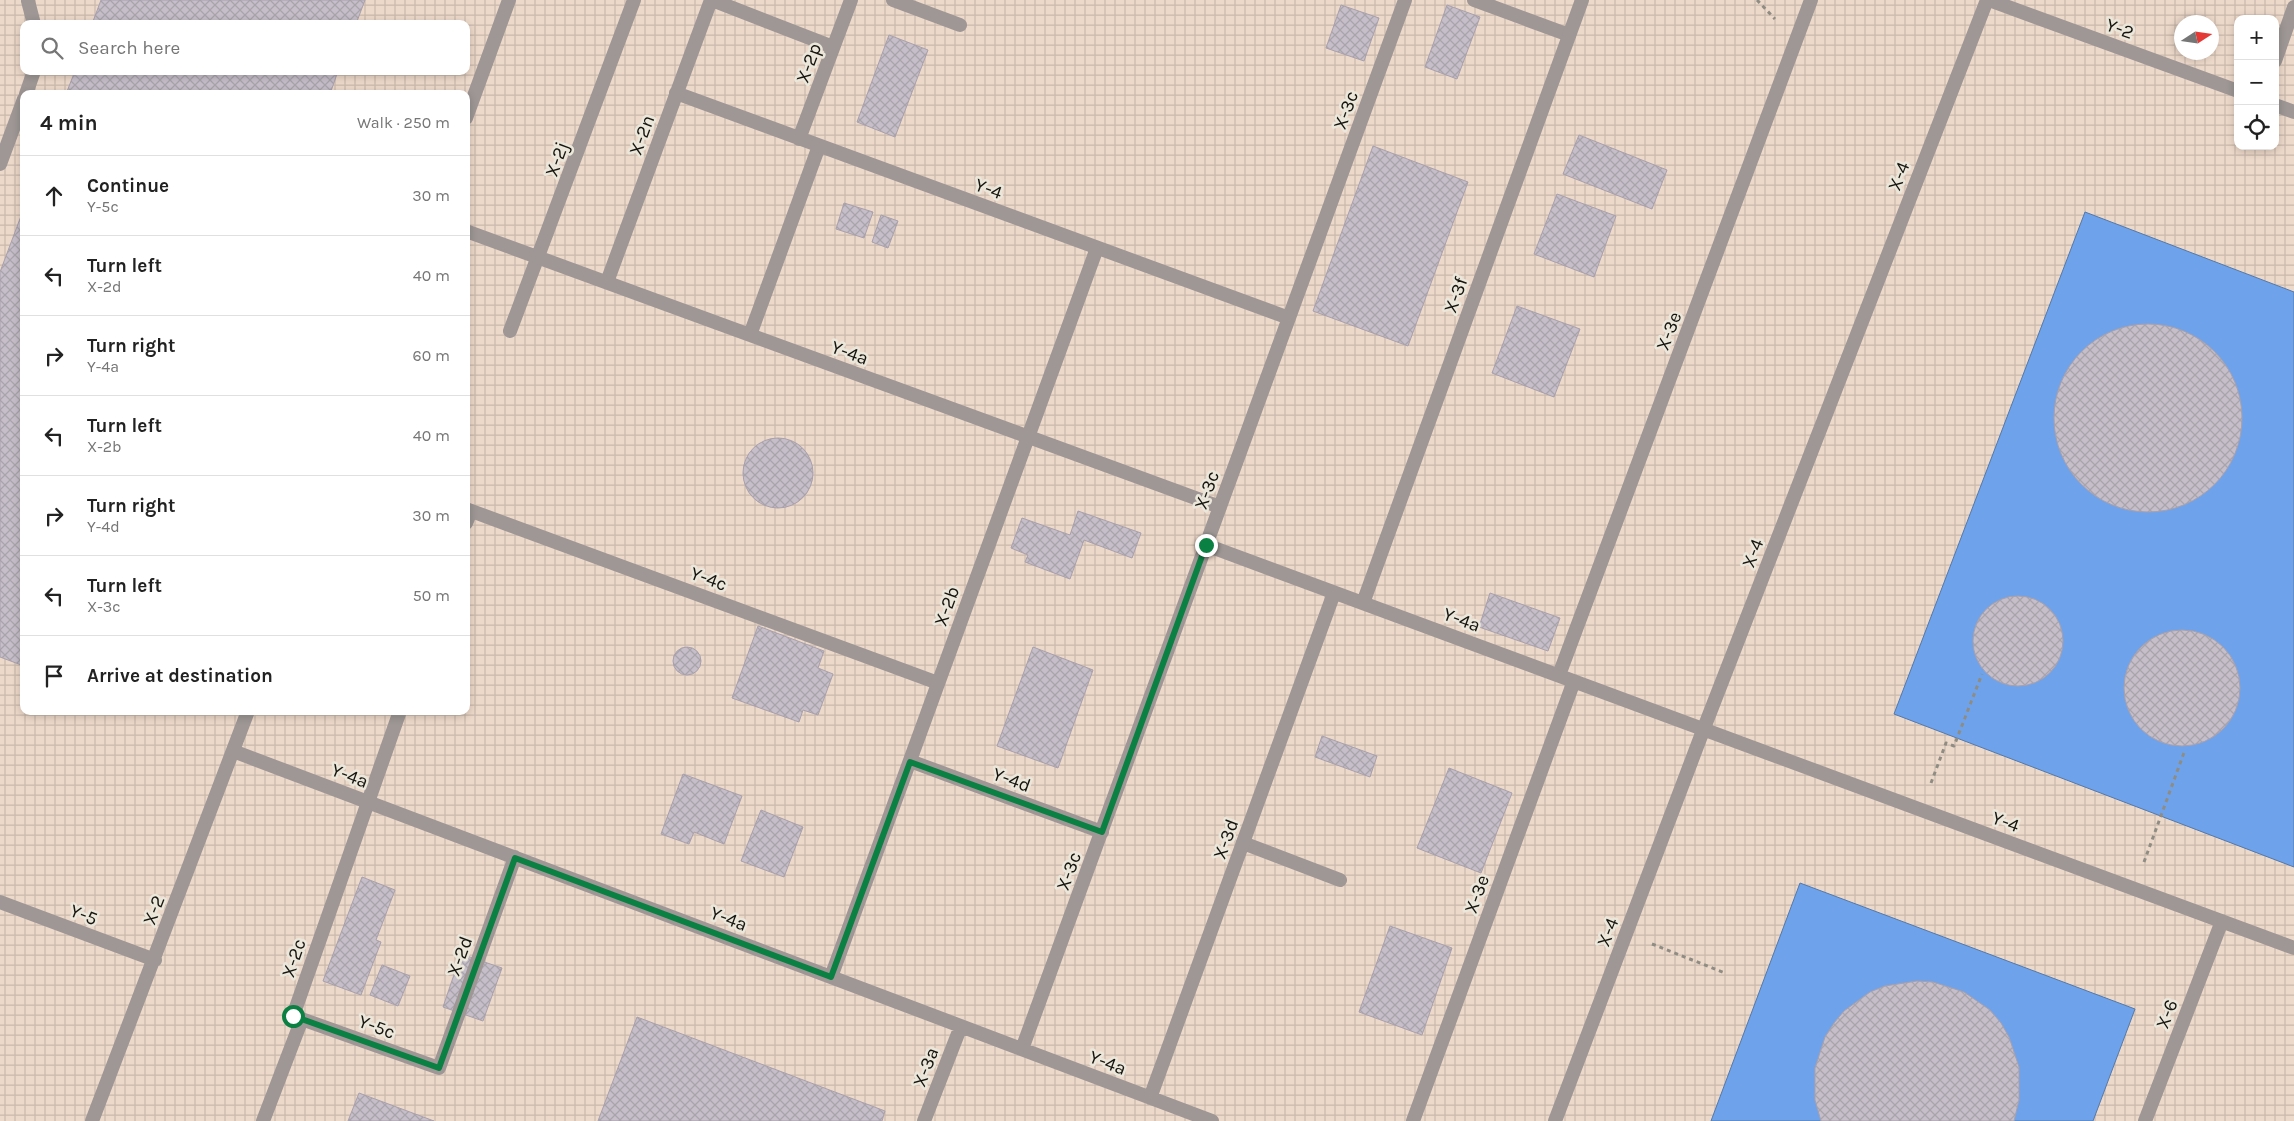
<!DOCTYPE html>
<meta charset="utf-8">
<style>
body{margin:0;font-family:Karla,sans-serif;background:#f6f6f6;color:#222}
.controls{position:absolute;right:15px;top:15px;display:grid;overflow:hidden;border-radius:10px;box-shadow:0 2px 8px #0003}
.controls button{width:45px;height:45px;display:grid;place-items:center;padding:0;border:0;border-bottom:1px solid #e0e0e0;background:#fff;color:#222;font:25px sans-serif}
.compass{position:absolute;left:2174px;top:15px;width:45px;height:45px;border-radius:50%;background:#fff;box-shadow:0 2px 8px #0003;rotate:78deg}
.stop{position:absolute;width:15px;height:15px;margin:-11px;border:4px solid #0b8043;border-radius:50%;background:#fff}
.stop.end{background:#0b8043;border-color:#fff;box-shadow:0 1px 5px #0008}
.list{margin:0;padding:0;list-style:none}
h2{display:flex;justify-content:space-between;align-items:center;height:65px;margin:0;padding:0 20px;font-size:21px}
h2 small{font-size:16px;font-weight:400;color:#767676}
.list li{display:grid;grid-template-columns:32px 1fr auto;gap:15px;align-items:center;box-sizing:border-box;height:80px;padding:0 20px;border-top:1px solid #e0e0e0}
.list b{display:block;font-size:19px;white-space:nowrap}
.list p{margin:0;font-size:16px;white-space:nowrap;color:#767676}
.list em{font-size:16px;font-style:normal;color:#767676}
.icon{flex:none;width:28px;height:28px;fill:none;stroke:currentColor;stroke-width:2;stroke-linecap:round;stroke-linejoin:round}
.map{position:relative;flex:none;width:2294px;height:1121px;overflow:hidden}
.search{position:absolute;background:#fff;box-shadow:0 2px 8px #0003;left:20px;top:20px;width:450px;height:55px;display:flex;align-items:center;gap:12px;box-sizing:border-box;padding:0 18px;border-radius:10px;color:#767676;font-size:19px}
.panel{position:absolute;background:#fff;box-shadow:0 2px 8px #0003;left:20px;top:90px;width:450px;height:625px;border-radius:10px}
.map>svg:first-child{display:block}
.industrial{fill:url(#industrial-grid);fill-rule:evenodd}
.water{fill:#6ea3ec;stroke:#5378aa}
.building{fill:url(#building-cross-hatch);stroke:#a8a0ac}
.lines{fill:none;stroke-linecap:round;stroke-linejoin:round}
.path{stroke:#8f8d83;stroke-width:3;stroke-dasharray:4 4;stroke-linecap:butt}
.service{stroke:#9e9795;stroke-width:14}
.minor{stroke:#9e9795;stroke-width:14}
.route{stroke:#0b8043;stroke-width:6}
.labels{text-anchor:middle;stroke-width:5;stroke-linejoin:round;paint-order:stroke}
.street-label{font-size:19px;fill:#15140f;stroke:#ebe7da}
</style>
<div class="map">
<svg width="2294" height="1121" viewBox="0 0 2294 1121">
<defs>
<pattern id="industrial-grid" width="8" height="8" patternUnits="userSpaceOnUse" patternTransform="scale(1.25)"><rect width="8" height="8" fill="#edd9ca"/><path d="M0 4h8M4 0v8" fill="none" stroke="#cab9ac"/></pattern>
<pattern id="building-cross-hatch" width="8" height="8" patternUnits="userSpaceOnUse" patternTransform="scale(1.25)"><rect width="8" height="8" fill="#c6bfca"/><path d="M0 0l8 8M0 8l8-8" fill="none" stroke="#a9a3ac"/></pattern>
</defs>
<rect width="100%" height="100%" fill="#ebe7da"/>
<path class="industrial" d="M0,0H2294V1121H0ZM2238,19H2275V146H2238ZM2182,22H2212V52H2182ZM24,24H466V71H24ZM24,94H466V711H24Z"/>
<path class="water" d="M2085,212L2294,292V867L1894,714Z
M1800,883L2135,1009L2093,1121H1711Z"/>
<path class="building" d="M101,0H365L356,24H92Z
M1341,5L1379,18L1364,61L1326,48Z
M1447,5L1480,17L1457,79L1425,67Z
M889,35L928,50L895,137L857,122Z
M75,71H338L330,94H66Z
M1579,135L1667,170L1652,209L1563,174Z
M1373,146L1468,182L1408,346L1313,311Z
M1557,194L1616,216L1594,277L1534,254Z
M844,203L873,212L864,238L836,229Z
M24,208V666L0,657V272Z
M881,215L898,221L888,248L872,242Z
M1517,306L1580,329L1554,397L1492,373Z
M2054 418a94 94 0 1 1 188 0a94 94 0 1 1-188 0Z
M743 473a35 35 0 1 1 70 0a35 35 0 1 1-70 0Z
M1078,511L1141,533L1132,558L1084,540L1070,579L1025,562L1028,555L1011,548L1022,518L1070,535Z
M1490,593L1560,618L1548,651L1479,627Z
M1973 641a45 45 0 1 1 90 0a45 45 0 1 1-90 0Z
M758,626L824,651L818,668L833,674L818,715L803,710L799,722L732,698Z
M2124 688a58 58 0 1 1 116 0a58 58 0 1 1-116 0Z
M1033,647L1093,670L1058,768L997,746Z
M673 661a14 14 0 1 1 28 0a14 14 0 1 1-28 0Z
M1322,736L1377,756L1370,777L1315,757Z
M1449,768L1512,793L1481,873L1417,848Z
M683,774L742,796L724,844L694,832L689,844L661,834Z
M761,810L803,827L784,877L741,861Z
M362,877L395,890L376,940L381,942L361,995L323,981Z
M1390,926L1452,948L1422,1035L1359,1012Z
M461,954L502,968L483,1021L443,1007Z
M382,965L410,976L398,1006L370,995Z
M1917,981L1933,982L1964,992L1990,1010L2001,1023L2009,1037L2019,1067V1100L2014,1121H1821L1815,1100V1068L1825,1037L1834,1023L1844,1011L1870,992L1885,986Z
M637,1017L885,1111L882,1121H598Z
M359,1093L434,1121H348Z"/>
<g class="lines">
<path class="path" d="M1757,0L1775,19
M1931,783L1946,743L1954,746L1982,674
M2144,862L2185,750
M1652,944L1725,973"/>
<path class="service" d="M893,0L960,25
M1474,0L1569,35
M28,1L34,24
M2275,61L2294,7
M26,94L34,71
M0,164L24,99
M1243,843L1340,880"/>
<path class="minor" d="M712,0L833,47
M1989,0L2238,91
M676,93L1289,318
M2275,105L2294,112
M466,118L509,0
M799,139L851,0
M466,231L1220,507
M607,282L711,0
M510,331L634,0
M750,335L819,146
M466,509L938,683
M466,523L471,511
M1206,545L2294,948
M1363,603L1582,0
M1559,675L1811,0
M400,711L293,1016L439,1068L515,857
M233,751L1212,1121
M910,761L1102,832
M0,902L155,960
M831,977L1097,248
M1022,1049L1405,0
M1150,1098L1334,593
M92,1121L248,711
M263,1121L302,1019
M924,1121L961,1026
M1413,1121L1574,681
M1555,1121L1704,728L1987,0
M2145,1121L2222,921"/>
</g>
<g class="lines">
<path class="route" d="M293,1016L439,1068L515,858L831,977L910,762L1102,832L1206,545"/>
</g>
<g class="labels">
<g class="street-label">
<text transform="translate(2120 28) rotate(20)" y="7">Y-2</text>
<text transform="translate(808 63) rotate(-70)" y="7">X-2p</text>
<text transform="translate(1345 110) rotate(-70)" y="7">X-3c</text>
<text transform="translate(641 135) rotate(-70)" y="7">X-2n</text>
<text transform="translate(556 159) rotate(-70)" y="7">X-2j</text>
<text transform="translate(1898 176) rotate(-69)" y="7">X-4</text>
<text transform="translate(989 188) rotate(20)" y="7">Y-4</text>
<text transform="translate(1455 295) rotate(-70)" y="7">X-3f</text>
<text transform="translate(1668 331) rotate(-69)" y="7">X-3e</text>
<text transform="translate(850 352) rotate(20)" y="7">Y-4a</text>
<text transform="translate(1206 490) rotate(-70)" y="7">X-3c</text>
<text transform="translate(1752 553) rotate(-69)" y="7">X-4</text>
<text transform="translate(709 578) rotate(20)" y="7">Y-4c</text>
<text transform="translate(946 606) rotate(-70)" y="7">X-2b</text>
<text transform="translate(1462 619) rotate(20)" y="7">Y-4a</text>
<text transform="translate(350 775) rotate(21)" y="7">Y-4a</text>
<text transform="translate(1012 779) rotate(20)" y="7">Y-4d</text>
<text transform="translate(2006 821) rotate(20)" y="7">Y-4</text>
<text transform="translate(1225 839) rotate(-70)" y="7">X-3d</text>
<text transform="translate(1068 871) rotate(-70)" y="7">X-3c</text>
<text transform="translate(1476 894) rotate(-70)" y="7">X-3e</text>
<text transform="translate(153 910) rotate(-69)" y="7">X-2</text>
<text transform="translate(84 914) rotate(21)" y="7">Y-5</text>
<text transform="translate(729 918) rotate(21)" y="7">Y-4a</text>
<text transform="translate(1607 932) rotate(-69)" y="7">X-4</text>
<text transform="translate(459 956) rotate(-70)" y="7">X-2d</text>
<text transform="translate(293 958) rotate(-71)" y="7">X-2c</text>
<text transform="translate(2166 1014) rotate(-69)" y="7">X-6</text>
<text transform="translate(377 1026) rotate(20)" y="7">Y-5c</text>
<text transform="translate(1108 1062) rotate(21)" y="7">Y-4a</text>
<text transform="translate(925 1067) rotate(-69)" y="7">X-3a</text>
</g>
</g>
</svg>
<div class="controls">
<button>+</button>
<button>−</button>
<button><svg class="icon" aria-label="locate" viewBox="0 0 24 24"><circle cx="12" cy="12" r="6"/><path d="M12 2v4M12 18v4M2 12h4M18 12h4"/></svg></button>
</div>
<svg class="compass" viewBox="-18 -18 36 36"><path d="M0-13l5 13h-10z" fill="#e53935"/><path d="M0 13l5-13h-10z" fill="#767676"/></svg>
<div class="stop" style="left:293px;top:1016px"></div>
<div class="stop end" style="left:1206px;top:545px"></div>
<div class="search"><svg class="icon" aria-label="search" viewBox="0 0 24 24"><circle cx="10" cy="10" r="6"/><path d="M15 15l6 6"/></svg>Search here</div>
<section class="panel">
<h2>4 min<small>Walk · 250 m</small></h2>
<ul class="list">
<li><svg class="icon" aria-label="ahead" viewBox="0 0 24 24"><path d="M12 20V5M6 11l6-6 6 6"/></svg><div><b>Continue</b><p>Y-5c</p></div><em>30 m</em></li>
<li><svg class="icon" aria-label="left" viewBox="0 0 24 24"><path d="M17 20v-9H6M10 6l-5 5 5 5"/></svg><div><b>Turn left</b><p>X-2d</p></div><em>40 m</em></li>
<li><svg class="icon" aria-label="right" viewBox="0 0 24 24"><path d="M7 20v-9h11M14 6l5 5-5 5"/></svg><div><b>Turn right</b><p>Y-4a</p></div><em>60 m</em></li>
<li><svg class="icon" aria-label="left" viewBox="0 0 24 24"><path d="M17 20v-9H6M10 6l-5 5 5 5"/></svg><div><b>Turn left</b><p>X-2b</p></div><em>40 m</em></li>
<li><svg class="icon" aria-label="right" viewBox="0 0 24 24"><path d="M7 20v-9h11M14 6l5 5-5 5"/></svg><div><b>Turn right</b><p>Y-4d</p></div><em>30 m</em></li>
<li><svg class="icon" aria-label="left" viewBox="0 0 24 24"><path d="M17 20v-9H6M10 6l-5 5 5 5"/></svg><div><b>Turn left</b><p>X-3c</p></div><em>50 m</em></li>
<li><svg class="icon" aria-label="arrive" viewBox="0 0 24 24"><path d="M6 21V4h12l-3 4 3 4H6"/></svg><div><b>Arrive at destination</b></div></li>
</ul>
</section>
</div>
